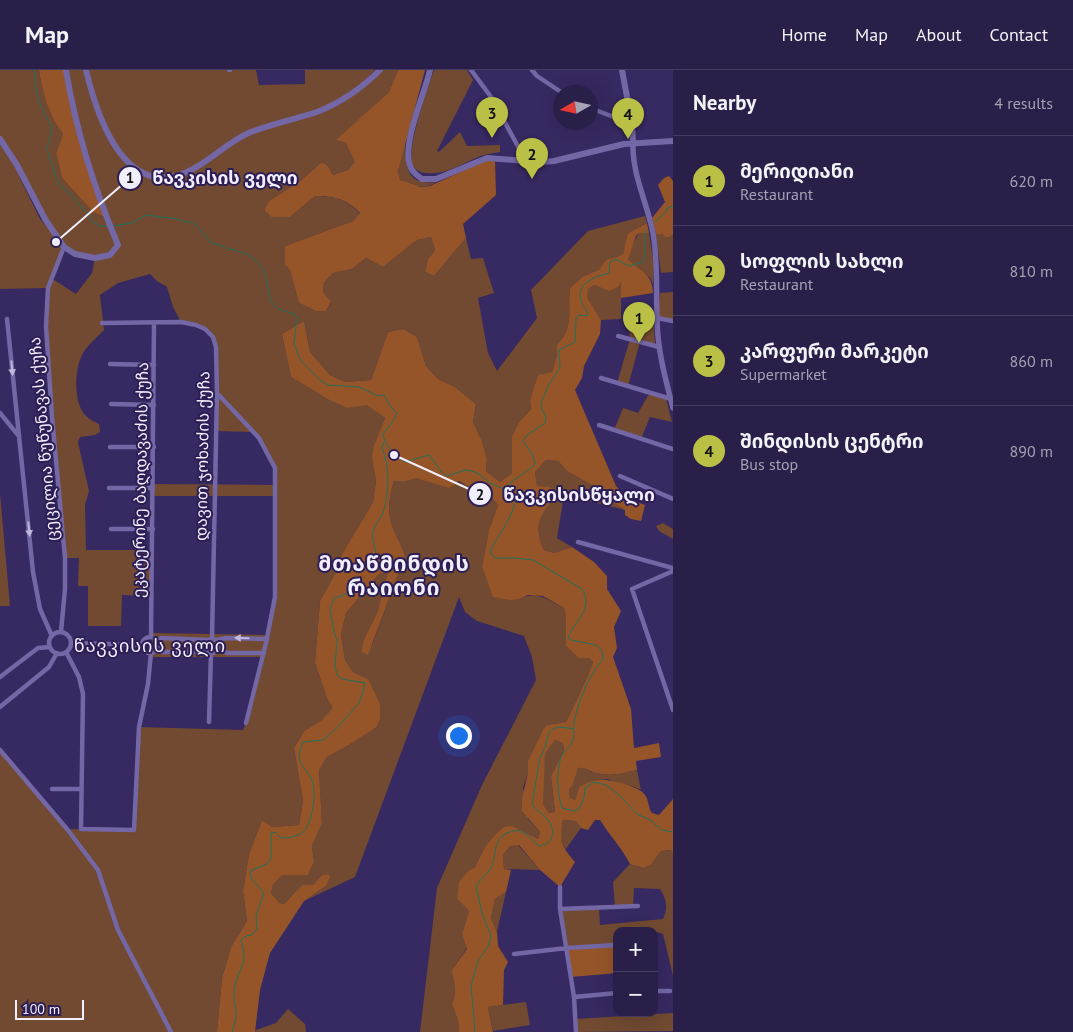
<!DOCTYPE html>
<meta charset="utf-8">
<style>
body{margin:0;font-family:"PT Sans","Noto Sans Georgian",sans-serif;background:#312750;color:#f1f3f6}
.controls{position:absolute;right:15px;bottom:15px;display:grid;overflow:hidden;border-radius:10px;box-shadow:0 5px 20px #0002}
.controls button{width:45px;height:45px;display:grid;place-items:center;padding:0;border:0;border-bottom:1px solid #453d61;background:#291f49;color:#f1f3f6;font:25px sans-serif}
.compass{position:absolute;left:553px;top:15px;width:45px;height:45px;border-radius:50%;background:#291f49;box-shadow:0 5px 20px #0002;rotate:261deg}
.scale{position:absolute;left:15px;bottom:12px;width:69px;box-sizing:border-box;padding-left:5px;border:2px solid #f1effd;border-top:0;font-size:14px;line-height:18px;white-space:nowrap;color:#f1effd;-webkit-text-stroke:4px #2d1e55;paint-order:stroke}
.you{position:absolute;left:458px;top:665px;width:18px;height:18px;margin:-12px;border:4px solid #fff;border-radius:50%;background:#1a73e8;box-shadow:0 0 0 8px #1a73e833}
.badge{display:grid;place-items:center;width:32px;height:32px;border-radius:50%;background:#bac045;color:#111;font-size:16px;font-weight:700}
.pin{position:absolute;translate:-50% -41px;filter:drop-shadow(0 1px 2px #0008)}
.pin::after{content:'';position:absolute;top:26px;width:18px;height:15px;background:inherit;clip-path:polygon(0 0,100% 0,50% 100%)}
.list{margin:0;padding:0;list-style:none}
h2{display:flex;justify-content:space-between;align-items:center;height:65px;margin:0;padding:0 20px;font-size:21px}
h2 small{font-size:16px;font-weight:400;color:#a5a2b4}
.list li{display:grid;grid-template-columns:32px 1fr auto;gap:15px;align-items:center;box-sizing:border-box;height:90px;padding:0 20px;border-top:1px solid #453d61}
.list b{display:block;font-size:19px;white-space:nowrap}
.list p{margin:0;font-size:16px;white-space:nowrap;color:#a5a2b4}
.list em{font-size:16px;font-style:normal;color:#a5a2b4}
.map{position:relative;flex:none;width:673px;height:962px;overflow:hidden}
header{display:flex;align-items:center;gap:30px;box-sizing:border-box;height:70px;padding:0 25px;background:#291f49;border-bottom:1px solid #453d61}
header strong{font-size:24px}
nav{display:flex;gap:28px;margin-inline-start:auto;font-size:18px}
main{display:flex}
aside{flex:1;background:#291f49}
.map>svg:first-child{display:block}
.green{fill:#714a31;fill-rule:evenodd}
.forest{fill:#955529;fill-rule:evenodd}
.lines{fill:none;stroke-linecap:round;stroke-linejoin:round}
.stream{stroke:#23715d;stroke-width:1}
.minor{stroke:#7367a5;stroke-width:4.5}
.tertiary{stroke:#7367a5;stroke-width:5.5}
.secondary{stroke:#7367a5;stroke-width:6}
.oneway{fill:#bfb9da}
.labels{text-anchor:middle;stroke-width:4;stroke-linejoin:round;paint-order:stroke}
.street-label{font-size:16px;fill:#f1effd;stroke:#2d1e55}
.neighbourhood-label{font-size:18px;letter-spacing:1px;fill:#f1effd;stroke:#2d1e55}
.district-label{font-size:21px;font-weight:bold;letter-spacing:1px;fill:#f1effd;stroke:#2d1e55}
.leader{fill:none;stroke:#f1effd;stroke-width:2}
.callout-dot{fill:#f1effd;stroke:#2d1e55;stroke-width:2}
.mark-label{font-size:15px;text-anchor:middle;font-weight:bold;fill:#111}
.callout-label{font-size:18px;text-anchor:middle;font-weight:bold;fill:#f1effd;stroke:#2d1e55;stroke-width:4;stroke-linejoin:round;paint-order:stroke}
</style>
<header>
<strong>Map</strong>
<nav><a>Home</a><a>Map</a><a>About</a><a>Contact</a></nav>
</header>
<main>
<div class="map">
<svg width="673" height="962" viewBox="0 0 673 962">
<rect width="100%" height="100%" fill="#372961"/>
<path class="green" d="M0,0H39C42,22 49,47 63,64L56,83L62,108L93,142L106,148L88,97L71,31L66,0H256L259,15L305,14V0H375C344,35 298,48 254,61L256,62C307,47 342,40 380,0H398L389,22L337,70L346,73L356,92L348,100L333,105L328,96L322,92L299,112L269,131L264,140L271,147H290L315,126C334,126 347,129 360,144L353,151L285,176V195L290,200L299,233L316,241H326L331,233L323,222L324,213L333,203L352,199L366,188L383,197L417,170L431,167L435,180L428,189L425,202L434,206L466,168L471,189L483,188L494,223L478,228L488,283L497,301L537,248L531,220L588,161L645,146L647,153L628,163L625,174V183C612,192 607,185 600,199L582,207L570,218C567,241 575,256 557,275V285L552,302L538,306L530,330L531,339L519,352L512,366V403L500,412L486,401L487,389L482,371L473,352L476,334L455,317L438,309L426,296L417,267L403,259L388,262L371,310L345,312L330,305L310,282L304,251L282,264L291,307L329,330L347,338L367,334L385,348L374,375L373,386L376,411L373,432L342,484L336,502L320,531L315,593L327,628L334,638L322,650L304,661L294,678L303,731L299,755L272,757L262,750L249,784L243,821L247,851L231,877L222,908L217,962H0V680L67,759L134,760L139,657L243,660L246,653L263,587H150L154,582L151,563L268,565L275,527V426H153V414L275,415V398L259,368L254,362L216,361V277C210,259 198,255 181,252L173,237L167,217L157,211L150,204L118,213L100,225L104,260C97,267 88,275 83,283C74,299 73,333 86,346C89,349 95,352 99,354L100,362L95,365L80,367L78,372L89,421L85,435L86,480H153L152,526L122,525L121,556H88V516H78L79,488H65L47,286L46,256L48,218L0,219ZM18,104L19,105L55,166L40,149ZM64,177L75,184L95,188L92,203L76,224L51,208Z
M434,0H467L473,10L437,81L439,82L460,62L467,76L500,75V82C493,83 487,84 481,86C468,91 455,99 442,102C434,104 418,105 413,96C405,81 428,18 434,0Z
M405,71C406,96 405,116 437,112C423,120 414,116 400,110L398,101Z
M639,163H649L654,196L653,214L650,208L628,191L630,180Z
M656,164H662L667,168L673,165V202L661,203Z
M621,209V249L601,250L586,228L588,219L595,215L602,217Z
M673,222V250L658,247L660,223Z
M628,246H653L655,274L630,268Z
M630,269L640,272L628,316L617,313Z
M649,324L666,329L672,352L650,347L641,369L614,360L623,338L638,343Z
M546,390L558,391L567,401L598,417L611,431L625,440L564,425L557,468L572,477L554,483L544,480C532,453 541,444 558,423L537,417L535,402Z
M417,408C448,410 477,410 498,435L489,460L482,496L519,529C537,520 548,530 564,538L566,547V576L589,588L593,592L587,608L566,652L547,655L528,691V703L523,718L528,749L540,762L538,769L513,756L485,777L475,797L468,801L457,829L469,841L462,864L467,878L451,901L454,910L455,924L452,934L458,951L459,962H420L437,818L482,715L536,610L532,587L524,566L477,551L465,542L459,527L355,807L304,831L326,816L321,806L313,815H302L284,834L280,833L271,823L273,815L282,805H308L314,792L312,776L322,753L319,700L327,687L349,675L377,657L380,649L368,609L353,602L345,590L341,565L346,543L379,504L388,502L377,543L363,571L372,575L405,486C401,472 394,464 391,452C387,439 390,424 394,411L403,412Z
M0,423L10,536H0Z
M663,453L673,459V469L659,461L656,456Z
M555,670L563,672L564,680L551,706L555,742L549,743L543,734V712L545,684Z
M578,697C586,697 590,702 597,703C611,707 624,703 637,700L641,720L632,716L619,714L608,709L596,710L579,717L575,731L570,729L569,720L573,715Z
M563,750L576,751L581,758L565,780L560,766Z
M518,775L540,800L504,799L503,785L510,776Z
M672,780L673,784V906L663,864L654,861H617V875L567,878L560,839L599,838L600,855L663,849C668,838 667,830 660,819L634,818L633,836L615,837L613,812L630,794L644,798L651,795L661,781Z
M506,822L497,862L491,848L495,829Z
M526,932L530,955L493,961L488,937Z
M288,939L305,954L306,962H255L256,960L276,953Z
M673,943V961L578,962L576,949Z"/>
<path class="forest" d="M39,0H66L71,31L107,148L93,142L62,108L56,83L63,64C49,47 42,22 39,0Z
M398,0H425L398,101L400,110L421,117L430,116L484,91L495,90L496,125L463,154L466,168L434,206L425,202L428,189L435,180L431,167L417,170L383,197L366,188L352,199L333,203L324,213L323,222L331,232L326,241H316L299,233L290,200L285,195V176L353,151L360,143C347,129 334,126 315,126L290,147H271L264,140L269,131L299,112L322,92L328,96L333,105L348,100L355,92L346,73L336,70L389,22Z
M669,106L673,111V165L667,168L662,164H656L652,148L665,132L658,115L664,108Z
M647,153L649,163H639L636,166L628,190C641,201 653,205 653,223L621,228V211L618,217L609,221L595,215L588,219L587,228L601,250L600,264L584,296L582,308L575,320L616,416L629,429L645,435L641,451L631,449L625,445V440L611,431L598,418L567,401L558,391L546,390L535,402L537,416L549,417L559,423C541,444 532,453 544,480L554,483L572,477L594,492L607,506V519L621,541L614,557L617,578L613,587L631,639L634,678L659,673L661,687L636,691L637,700C624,703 611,707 597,703C590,702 586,697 578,698L573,715L569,720L570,728L575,730L579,717C585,714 591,711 597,710C607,708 640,716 645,725C649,730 648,738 652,743L659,745L673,729V784L671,780L661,781L651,795L644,798L630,794C622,778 610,766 600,750H595L588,760L581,758L576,751L563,750C559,772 561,776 575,792L560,817L540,800L519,775L510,776L503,785L504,799L511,800L506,822L495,829L491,848L497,862L498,876L508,892L504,900L503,935L488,937L493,962H459L458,951L452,934L455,924L454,910L451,901L467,879L462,864L469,841L457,829L459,812L468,801L475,797L485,777L495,765L504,757L513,756L538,769L540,762L522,741V728L528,703V691L543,660L547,655L566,652L587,608L593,592L589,588H579L566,576V547L564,538L543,526L528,525L519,529L510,530L493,527L482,496L489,460L498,435L491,427L459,411L449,418L417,408L403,412L394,411C390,424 387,439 391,452C394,464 401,472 405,486L368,585L362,582L363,571L377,543L388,502L379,504L346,543L341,565L345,590L353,602L368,609L380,634V649L377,657L349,675L327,687L319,700L322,753L312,776L314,792L308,805H282L273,815L271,823L280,833L284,834L302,815H313L321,806L328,804L330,807L326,816L304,831L270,883L260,920L255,962H217L222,908L231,877L247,851L243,821L249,784L262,750L272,757L299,755L303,731L294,678L304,661L322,650L333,638L327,628L315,593L320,531L336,502L342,484L373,432L376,411L372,386L374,375L385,348L367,335L347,338L329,330L291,307L282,264L304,251L310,282L330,305L345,312L371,310L388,262L403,259L417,267L426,296L438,309L455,317L476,334L473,352L482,371L487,389L486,401L500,412L512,403V366L519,352L531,339L530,330L538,305L552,302L557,285V275C575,256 567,241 570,218L582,207L600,199C607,184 612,192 624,183L625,174L628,163ZM555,670L563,673L564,680L551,706L555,742L549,743L543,734L545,684Z
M617,875V903L571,907L567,878Z"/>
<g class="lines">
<path class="stream" d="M35,0C33,20 41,41 52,57L47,79L55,105L60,115L72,126L79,135L84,139L93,152L100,156H108
M655,152L666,142L667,138L673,136
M112,156L132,153L146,145L178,149L185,152H192L199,158L212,174C219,173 223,178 230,179C253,184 264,193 268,217C269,224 269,230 274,235C280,243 291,240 297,247L294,274L301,291L320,310L328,315L359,317L378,326L384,325L390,336L397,343L393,351L383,364C385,377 394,385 405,392L429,385L440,400L447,406L465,400L472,401L479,404L490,413L515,424C518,440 499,464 491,479V484L495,488H515L533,490L582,519C594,540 575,549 568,568L571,570L596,575L602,581L603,589C588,607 579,629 574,652C573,658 575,666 572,672C570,678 563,681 561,687C556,703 557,722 562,738L574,741L579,739L584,728L585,718L594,712L606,715L620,726L637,744L650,750L662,760L673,762
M506,418C516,405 525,405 535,394L533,386L523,371L526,366L545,353L546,348L542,339L541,333L549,314L560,298L559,280L575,272L576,249L579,245L586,246L588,243C578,229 575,217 594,208C598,205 604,205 609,203L610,192L615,189L629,196L643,192C647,181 642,171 646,160
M361,498L375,487C377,478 371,471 373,461C376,453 382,447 384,440C389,420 390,397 382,378L384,372
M232,962C233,957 236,952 236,947C237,939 233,931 234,923C235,900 250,897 241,870L246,866L252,865L257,859L256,846L264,823L251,808L250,801L267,794L271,789V763L275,762L281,768C288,768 297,767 303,762C312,754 316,726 313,714C310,702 303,700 300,691C298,684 301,678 303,672L323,670L337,658L359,633L363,622L365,613L342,609L337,605L335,596L337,571L334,561L330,540L334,528C345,526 353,521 356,509
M475,962L471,916L478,891L489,875L491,866L482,843L476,816C480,809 487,805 491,798C499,779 490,765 518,760L527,765L539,776C554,774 557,760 547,749C543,744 536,740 532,735L540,687C553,669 539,652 574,659"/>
<path class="minor" d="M229,0H230
M471,0L491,27L526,91
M532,0L537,6L561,22
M590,38L632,54
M657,248L673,251
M7,249L33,502L40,539L52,566
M102,253L181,252L196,255L205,259L213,267L216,277L217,323L212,569
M618,266L659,277
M110,294L154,295
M601,308L671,329
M217,323L259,368L275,398V527L266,573L246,653
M111,334L154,335
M0,343L18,365
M599,355L673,379
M110,377H154
M620,406L673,429
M109,418H153
M111,459H153
M578,472L673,498
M673,501L632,519L673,640
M61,562L65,519V488L52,347L46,256L48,218L64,177
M49 573a11 11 0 1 1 22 0a11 11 0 1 1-22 0Z
M151,567L154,253
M142 575a8 8 0 1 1 16 0a8 8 0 1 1-16 0Z
M205 576a7 7 0 1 1 14 0a7 7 0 1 1-14 0Z
M217,570L226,568L267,569
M157,571L161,568L208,570
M71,573L142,575
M156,580L159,582H208
M218,580L228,583H264
M66,582L79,607L83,624L81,759L134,760L139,657L148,614L151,583
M0,607L38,578L50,577
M0,637L49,597L57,583
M209,652L211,583
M0,680L67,759L98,800L118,860L171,962
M52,719H81
M560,817V839L574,927L576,962
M560,839L638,836
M514,884L567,878L617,875
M654,921H670
M574,927L617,923"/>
<path class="tertiary" d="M633,73C632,105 647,132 653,163C658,191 656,218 657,247C657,278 665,308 673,338"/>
<path class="secondary" d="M86,0C97,46 124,130 187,102C210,92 228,71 251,62C272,54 295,49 317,42C340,33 362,18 380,0
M430,0C425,24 400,76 411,98C413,103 418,106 422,109H436L487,88L540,92L554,91L624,74L673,71
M622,0L632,54L633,73
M0,69L17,95L45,149L64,177L75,184L95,188L110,185L118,175C94,118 76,61 66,0"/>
</g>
<defs><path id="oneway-solid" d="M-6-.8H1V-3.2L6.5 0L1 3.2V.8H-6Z" transform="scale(1.25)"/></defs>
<g class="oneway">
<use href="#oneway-solid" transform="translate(12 298) rotate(85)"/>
<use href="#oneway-solid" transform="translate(29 459) rotate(84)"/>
<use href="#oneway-solid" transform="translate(242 568) rotate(-179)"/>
</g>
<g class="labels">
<g class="street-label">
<text transform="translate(43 369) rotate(-95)" y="6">ცეცილია წუწუნავას ქუჩა</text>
<text transform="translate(202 386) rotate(-89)" y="6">დავით ჯოხაძის ქუჩა</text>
<text transform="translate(140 410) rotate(-89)" y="6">ეკატერინე ბაღდავაძის ქუჩა</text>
</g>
<g class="neighbourhood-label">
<text x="150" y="582">წავკისის ველი</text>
</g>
<g class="district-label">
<text x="394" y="501">მთაწმინდის<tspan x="394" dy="24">რაიონი</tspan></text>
</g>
</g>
<path class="leader" d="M56 172L130 108M394 385L480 424"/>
<g class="callout-dot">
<circle cx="56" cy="172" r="5"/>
<circle cx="394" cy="385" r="5"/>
<circle cx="130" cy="108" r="12"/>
<circle cx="480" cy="424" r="12"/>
</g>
<g class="mark-label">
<text x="130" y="113">1</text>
<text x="480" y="430">2</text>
</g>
<g class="callout-label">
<text x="225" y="114">წავკისის ველი</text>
<text x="579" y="431">წავკისისწყალი</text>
</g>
</svg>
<div class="controls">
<button>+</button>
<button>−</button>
</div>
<svg class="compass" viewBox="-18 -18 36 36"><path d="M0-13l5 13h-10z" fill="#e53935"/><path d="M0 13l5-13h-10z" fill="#a5a2b4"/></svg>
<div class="scale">100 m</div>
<div class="you"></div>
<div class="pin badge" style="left:639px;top:273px">1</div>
<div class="pin badge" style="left:532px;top:109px">2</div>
<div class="pin badge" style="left:492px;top:68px">3</div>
<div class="pin badge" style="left:628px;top:69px">4</div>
</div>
<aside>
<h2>Nearby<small>4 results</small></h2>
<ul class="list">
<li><span class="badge">1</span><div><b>მერიდიანი</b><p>Restaurant</p></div><em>620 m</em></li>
<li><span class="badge">2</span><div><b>სოფლის სახლი</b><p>Restaurant</p></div><em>810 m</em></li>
<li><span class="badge">3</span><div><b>კარფური მარკეტი</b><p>Supermarket</p></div><em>860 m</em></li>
<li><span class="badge">4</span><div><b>შინდისის ცენტრი</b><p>Bus stop</p></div><em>890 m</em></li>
</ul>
</aside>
</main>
